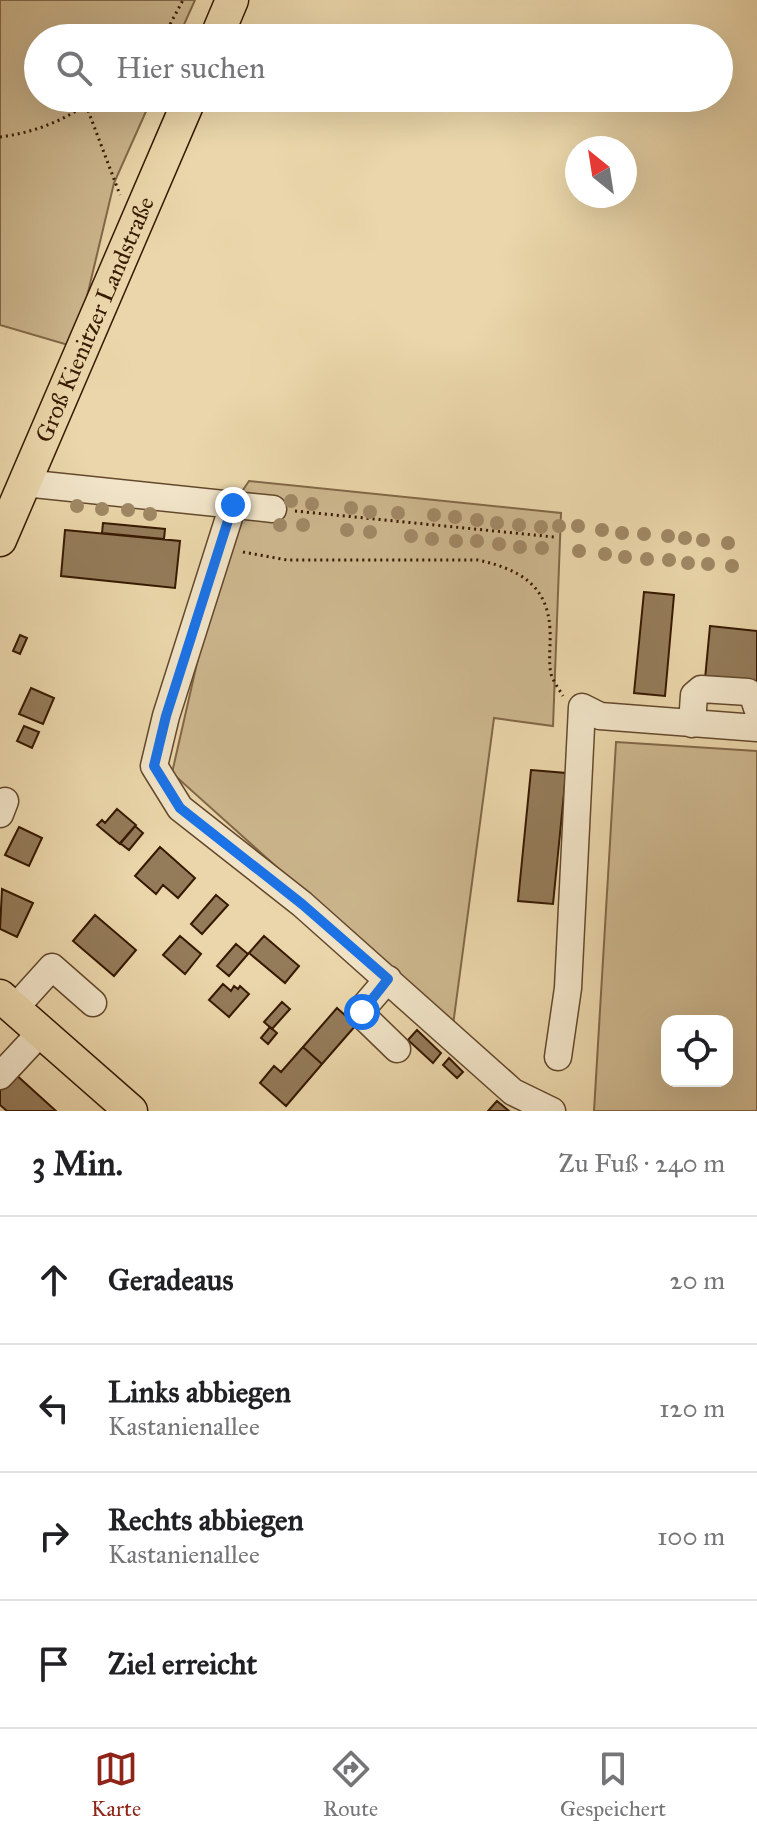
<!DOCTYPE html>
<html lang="de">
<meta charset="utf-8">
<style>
body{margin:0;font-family:"IM FELL Great Primer",serif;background:#f2f2f2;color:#202124}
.controls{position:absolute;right:24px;bottom:24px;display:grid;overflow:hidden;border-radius:16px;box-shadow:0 8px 32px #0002}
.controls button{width:72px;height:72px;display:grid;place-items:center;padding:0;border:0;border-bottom:2px solid #e0e0e0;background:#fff;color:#202124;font:40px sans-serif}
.compass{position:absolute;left:565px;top:136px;width:72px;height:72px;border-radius:50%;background:#fff;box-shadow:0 8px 32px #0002;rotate:330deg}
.stop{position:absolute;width:24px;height:24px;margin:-18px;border:6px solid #1a73e8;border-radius:50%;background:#fff}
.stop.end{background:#1a73e8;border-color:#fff;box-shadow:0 2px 8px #0008}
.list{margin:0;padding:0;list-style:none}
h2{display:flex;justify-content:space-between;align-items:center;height:104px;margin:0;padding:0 32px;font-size:34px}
h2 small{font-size:26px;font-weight:400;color:#757577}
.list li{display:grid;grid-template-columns:52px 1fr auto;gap:24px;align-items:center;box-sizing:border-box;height:128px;padding:0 32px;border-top:2px solid #e0e0e0}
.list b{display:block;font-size:30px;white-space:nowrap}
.list p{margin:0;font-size:26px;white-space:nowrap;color:#757577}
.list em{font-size:26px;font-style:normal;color:#757577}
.icon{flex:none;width:44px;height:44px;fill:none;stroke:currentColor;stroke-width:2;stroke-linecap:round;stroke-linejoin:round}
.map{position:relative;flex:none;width:757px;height:1111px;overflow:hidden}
.search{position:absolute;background:#fff;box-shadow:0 8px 32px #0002;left:24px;right:24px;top:24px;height:88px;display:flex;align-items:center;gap:20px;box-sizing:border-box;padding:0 28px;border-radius:44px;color:#757577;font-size:30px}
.sheet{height:616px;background:#fff}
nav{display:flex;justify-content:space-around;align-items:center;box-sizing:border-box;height:112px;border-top:2px solid #e0e0e0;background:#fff;font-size:22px;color:#757577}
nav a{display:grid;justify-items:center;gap:4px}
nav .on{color:#8f2418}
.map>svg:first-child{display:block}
.green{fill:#ccb68d;stroke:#826848;stroke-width:2;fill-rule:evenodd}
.building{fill:#947b59;stroke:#371902;stroke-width:2}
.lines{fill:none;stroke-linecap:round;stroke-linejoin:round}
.minor-casing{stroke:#64482c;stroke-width:29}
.major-casing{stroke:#371902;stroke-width:35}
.path{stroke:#371902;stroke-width:3;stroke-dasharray:2 4;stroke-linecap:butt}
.minor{stroke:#f1e4c8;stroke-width:26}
.major{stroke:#ead6aa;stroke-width:32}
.tree{fill:#a08865}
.route{stroke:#1a73e8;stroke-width:10}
.labels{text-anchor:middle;stroke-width:6;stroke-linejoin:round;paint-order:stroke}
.street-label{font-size:24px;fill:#371902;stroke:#f1e4c8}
</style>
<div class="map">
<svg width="757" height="1111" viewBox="0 0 757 1111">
<rect width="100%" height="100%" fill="#ead6aa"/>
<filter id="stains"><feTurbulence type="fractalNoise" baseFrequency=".0025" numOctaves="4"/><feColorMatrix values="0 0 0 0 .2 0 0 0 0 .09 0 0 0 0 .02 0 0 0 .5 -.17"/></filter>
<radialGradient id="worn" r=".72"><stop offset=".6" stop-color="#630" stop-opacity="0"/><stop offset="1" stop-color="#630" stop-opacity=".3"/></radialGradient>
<path class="green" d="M0,0H195L178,38H38V98H152L114,183L75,347L0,325Z
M249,481L561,513L553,726L494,718L453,1025L172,773L233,505Z
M616,742L757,751V1111H594ZM727,1021V1081H667V1021Z"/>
<path class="building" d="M103,523L165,529L164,539L102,533Z
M65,530L180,541L175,588L61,576Z
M644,592L674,595L665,696L634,693Z
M710,626L757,631V683L705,679Z
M20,635L27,638L20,654L13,651Z
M31,688L54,698L43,724L19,714Z
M24,726L39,732L32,748L17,741Z
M531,770L566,773L553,904L518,901Z
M117,809L136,825L120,844L97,825L102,820L105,823Z
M135,826L143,833L129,850L120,843Z
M19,827L42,838L29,866L5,855Z
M160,847L195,878L178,898L163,885L156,894L135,876Z
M2,889L33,903L17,937L0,929Z
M216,895L228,905L202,934L191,924Z
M95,915L136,950L114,976L73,941Z
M180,936L201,954L185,974L163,955Z
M264,936L299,966L285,983L249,953Z
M236,944L248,954L229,976L217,966Z
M223,984L231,991L234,986L238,989L240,986L249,994L229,1017L209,1000Z
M282,1002L290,1009L272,1029L264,1022Z
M337,1008L356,1025L322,1064L303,1047Z
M270,1027L277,1033L268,1044L261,1038Z
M417,1030L441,1053L433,1063L408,1040Z
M303,1047L322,1064L286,1106L260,1083L274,1066L281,1072Z
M449,1058L463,1072L457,1078L443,1065Z
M13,1072L56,1111H7L0,1105V1085Z
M497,1101L509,1111H488Z"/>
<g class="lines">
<defs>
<path id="minor" d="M24,483L273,509
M233,505L166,716L154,766L180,808L302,904L513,1092L552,1111
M692,724L694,695L701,689L748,692L753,696L757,708
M0,814L5,801
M388,979L363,1008L362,1015L397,1049
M15,1008L52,967L93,1003
M558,1057L568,988L582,707L600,716L757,728
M0,1076L41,1032"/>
<g id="major">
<path d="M216,38L232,0"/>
<path id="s1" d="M0,540L190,98"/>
<path d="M0,996L131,1111"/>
</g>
</defs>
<use href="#minor" class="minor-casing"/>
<use href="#major" class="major-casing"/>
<path class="path" d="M159,38L167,30L183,0
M86,105L120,195
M0,137C32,133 69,120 93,98
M295,511L554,537
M243,552L287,560H478C518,569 548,584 550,630C551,644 548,660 551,674C553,681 559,689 563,696"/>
<use href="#minor" class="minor"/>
<use href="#major" class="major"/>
</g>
<g class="tree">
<circle cx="291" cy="501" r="7"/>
<circle cx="312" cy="504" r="7"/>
<circle cx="77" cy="506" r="7"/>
<circle cx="351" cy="508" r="7"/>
<circle cx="102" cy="509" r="7"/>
<circle cx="128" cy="510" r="7"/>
<circle cx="370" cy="512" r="7"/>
<circle cx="398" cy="513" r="7"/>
<circle cx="150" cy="514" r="7"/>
<circle cx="434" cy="515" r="7"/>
<circle cx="455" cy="517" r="7"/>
<circle cx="477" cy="520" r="7"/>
<circle cx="497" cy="523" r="7"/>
<circle cx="280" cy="525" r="7"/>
<circle cx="303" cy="525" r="7"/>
<circle cx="519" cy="525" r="7"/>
<circle cx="559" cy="526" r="7"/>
<circle cx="578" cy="526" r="7"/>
<circle cx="541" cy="527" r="7"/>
<circle cx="347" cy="530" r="7"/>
<circle cx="602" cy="530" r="7"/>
<circle cx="370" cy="532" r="7"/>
<circle cx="622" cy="533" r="7"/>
<circle cx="644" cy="534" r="7"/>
<circle cx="411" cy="536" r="7"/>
<circle cx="668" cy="536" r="7"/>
<circle cx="685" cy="538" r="7"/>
<circle cx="432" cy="539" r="7"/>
<circle cx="703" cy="540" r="7"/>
<circle cx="456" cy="541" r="7"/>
<circle cx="477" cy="541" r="7"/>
<circle cx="728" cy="543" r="7"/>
<circle cx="499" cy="544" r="7"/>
<circle cx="520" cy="547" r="7"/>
<circle cx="542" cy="548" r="7"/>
<circle cx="579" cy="551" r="7"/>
<circle cx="605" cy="554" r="7"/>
<circle cx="625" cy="557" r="7"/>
<circle cx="647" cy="559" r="7"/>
<circle cx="669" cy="560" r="7"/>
<circle cx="688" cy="563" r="7"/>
<circle cx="708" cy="564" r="7"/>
<circle cx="732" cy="566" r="7"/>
</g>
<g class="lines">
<path class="route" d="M233,505L166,716L154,766L180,808L302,904L388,979L362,1012"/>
</g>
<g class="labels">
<g class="street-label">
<text dy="8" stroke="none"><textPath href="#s1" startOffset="240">Groß Kienitzer Landstraße</textPath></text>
</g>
</g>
<rect width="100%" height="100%" filter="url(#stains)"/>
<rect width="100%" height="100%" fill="url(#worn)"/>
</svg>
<div class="controls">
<button><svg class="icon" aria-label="locate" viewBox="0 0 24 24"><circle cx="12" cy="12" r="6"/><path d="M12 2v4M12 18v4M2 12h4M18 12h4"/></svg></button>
</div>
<svg class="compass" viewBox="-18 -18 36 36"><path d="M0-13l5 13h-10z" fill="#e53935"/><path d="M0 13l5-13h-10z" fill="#757577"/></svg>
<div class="stop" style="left:362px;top:1012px"></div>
<div class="stop end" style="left:233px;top:505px"></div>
<div class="search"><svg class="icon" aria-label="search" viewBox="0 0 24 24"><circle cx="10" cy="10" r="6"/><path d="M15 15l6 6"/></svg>Hier suchen</div>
</div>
<section class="sheet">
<h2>3 Min.<small>Zu Fuß · 240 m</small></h2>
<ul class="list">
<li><svg class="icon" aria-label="ahead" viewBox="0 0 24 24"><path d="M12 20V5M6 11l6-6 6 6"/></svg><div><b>Geradeaus</b></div><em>20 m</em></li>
<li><svg class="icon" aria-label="left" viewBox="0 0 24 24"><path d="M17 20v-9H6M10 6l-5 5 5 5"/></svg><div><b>Links abbiegen</b><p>Kastanienallee</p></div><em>120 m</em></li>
<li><svg class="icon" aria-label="right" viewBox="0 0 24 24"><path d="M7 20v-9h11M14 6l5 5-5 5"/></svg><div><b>Rechts abbiegen</b><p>Kastanienallee</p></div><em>100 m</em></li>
<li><svg class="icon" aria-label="arrive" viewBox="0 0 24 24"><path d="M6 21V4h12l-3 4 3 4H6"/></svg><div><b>Ziel erreicht</b></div></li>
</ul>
</section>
<nav>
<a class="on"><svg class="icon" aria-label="map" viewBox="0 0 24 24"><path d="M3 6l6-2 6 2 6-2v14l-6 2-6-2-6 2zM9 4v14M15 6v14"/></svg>Karte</a>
<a><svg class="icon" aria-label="directions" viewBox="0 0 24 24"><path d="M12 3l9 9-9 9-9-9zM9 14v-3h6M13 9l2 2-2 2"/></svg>Route</a>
<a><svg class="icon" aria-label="saved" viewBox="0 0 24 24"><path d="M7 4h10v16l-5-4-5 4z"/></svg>Gespeichert</a>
</nav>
